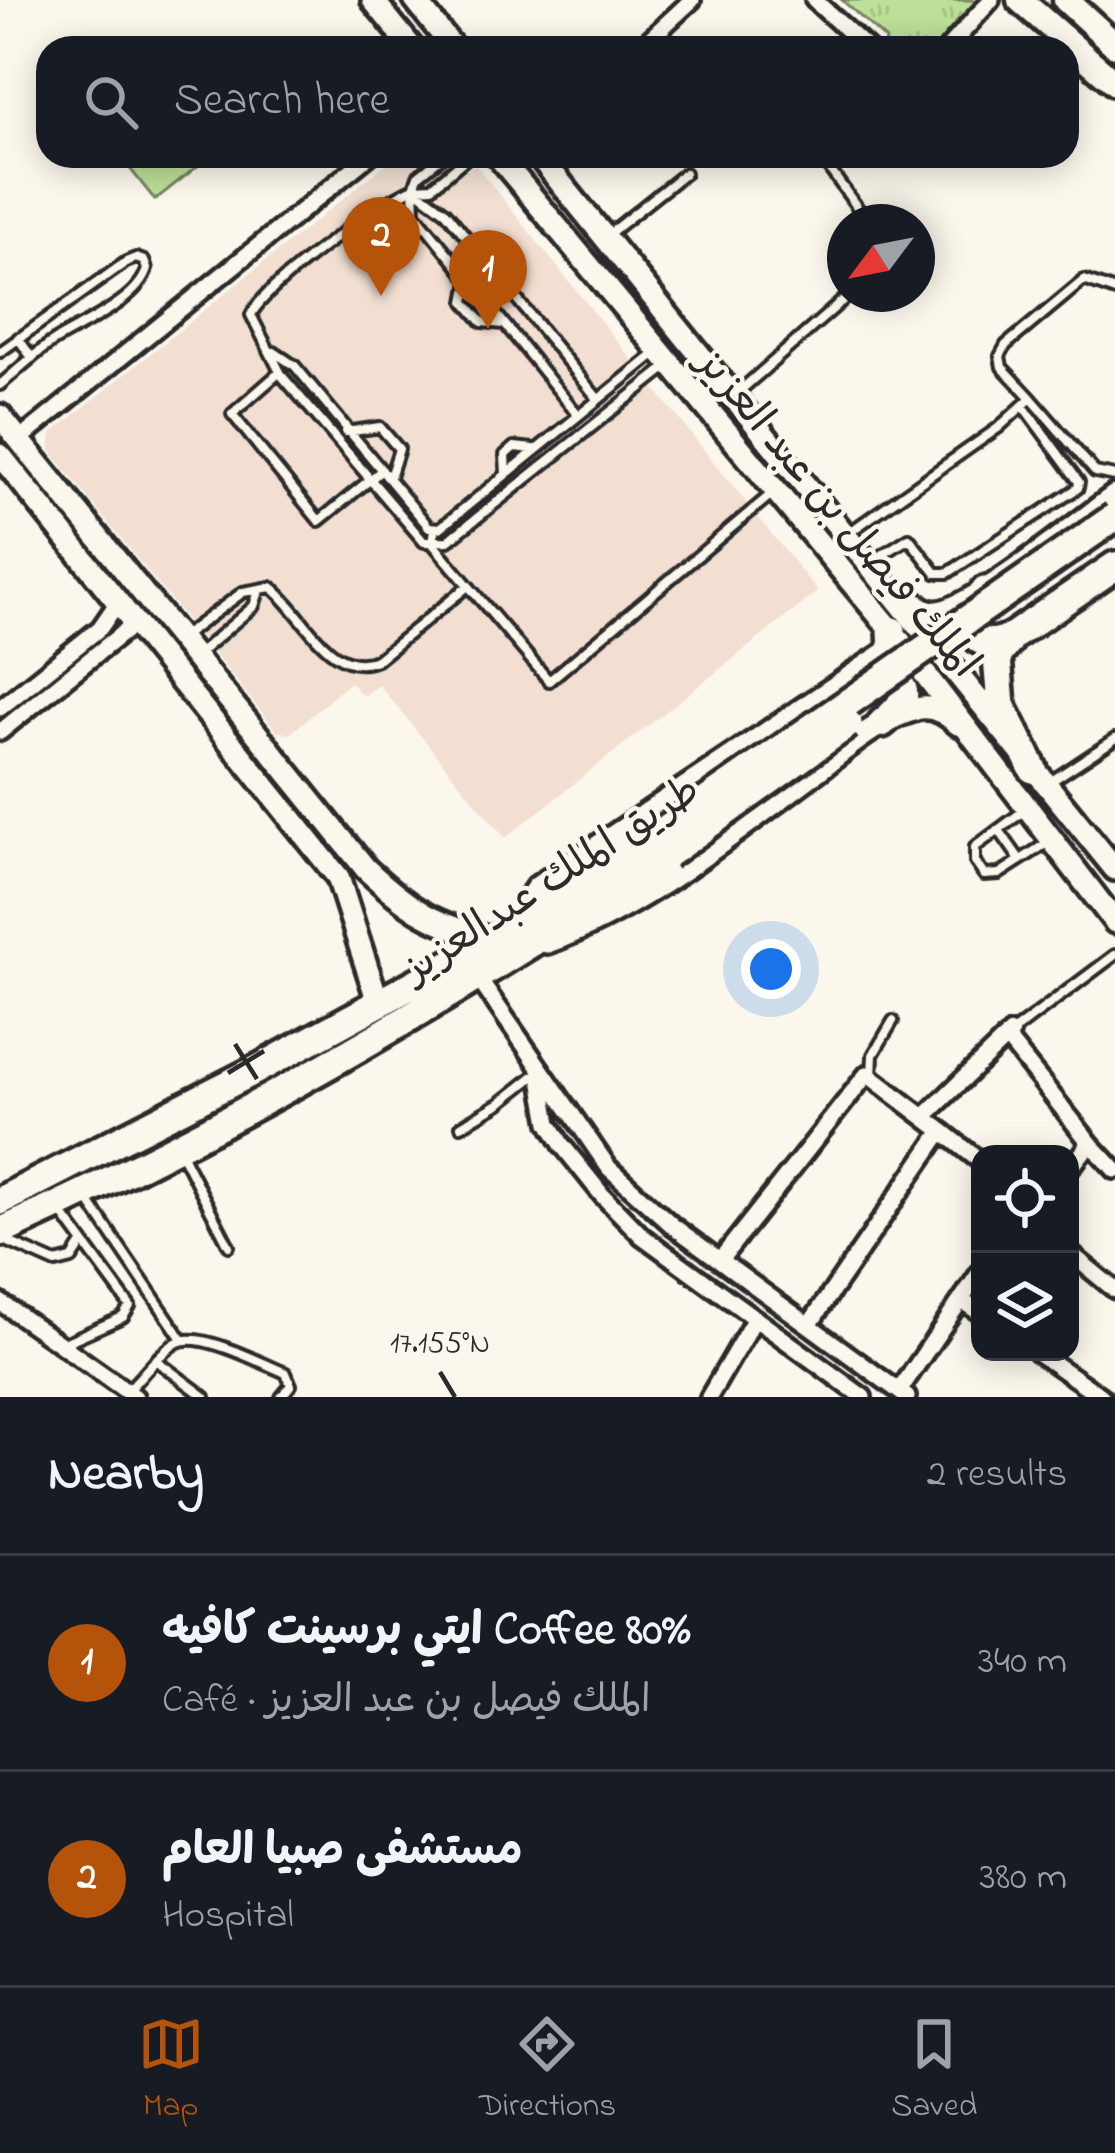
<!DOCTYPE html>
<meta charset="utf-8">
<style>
body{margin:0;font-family:"Indie Flower","Playpen Sans Arabic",sans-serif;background:#242831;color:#f1f3f6}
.controls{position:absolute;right:36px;bottom:36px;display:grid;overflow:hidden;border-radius:24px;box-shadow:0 6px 30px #0003}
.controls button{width:108px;height:108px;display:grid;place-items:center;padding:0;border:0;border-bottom:3px solid #363941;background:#171b24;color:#f1f3f6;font:60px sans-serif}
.compass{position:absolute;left:827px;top:204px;width:108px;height:108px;border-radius:50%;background:#171b24;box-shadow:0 6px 30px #0003;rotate:238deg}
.you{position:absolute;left:771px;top:969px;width:42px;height:42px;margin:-30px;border:9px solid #fff;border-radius:50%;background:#1a73e8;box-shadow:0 0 0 18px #1a73e833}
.badge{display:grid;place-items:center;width:78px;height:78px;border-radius:50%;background:#b45309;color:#fff;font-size:39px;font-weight:700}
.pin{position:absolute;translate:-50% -99px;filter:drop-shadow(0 3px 6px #0008)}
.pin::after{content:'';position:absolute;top:63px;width:42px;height:36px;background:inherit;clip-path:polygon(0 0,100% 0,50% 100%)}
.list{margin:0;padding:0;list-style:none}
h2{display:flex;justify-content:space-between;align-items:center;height:156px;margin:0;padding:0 48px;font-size:51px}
h2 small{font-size:39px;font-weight:400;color:#9ea1a6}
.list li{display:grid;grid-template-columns:78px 1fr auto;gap:36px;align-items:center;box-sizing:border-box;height:216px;padding:0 48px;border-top:3px solid #363941}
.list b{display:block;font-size:45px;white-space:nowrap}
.list p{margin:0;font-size:39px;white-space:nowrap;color:#9ea1a6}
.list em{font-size:39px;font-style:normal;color:#9ea1a6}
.icon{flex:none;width:66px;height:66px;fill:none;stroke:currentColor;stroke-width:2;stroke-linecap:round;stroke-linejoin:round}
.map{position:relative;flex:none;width:1115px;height:1397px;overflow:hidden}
.search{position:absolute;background:#171b24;box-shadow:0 6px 30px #0003;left:36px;right:36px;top:36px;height:132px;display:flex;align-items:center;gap:30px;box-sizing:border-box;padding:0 42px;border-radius:36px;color:#9ea1a6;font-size:45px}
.sheet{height:588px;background:#171b24}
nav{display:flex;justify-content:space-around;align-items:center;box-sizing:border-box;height:168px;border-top:3px solid #363941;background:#171b24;font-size:33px;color:#9ea1a6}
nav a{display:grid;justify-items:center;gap:6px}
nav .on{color:#b45309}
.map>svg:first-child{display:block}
.built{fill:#f2dfd2}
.green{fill:#bddf98;stroke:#748562;stroke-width:3}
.park{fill:url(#park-tufts);stroke:#748562;stroke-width:3}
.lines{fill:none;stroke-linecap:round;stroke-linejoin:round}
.lane-casing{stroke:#2b2b2b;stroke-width:16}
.street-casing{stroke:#2b2b2b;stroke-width:24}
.secondary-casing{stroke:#2b2b2b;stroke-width:30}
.primary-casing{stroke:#2b2b2b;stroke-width:33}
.highway-casing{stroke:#2b2b2b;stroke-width:36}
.lane{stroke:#fbf7ec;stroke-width:8}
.street{stroke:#fbf7ec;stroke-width:15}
.secondary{stroke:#fbf7ec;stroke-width:21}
.primary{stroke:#fbf7ec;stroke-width:24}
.highway{stroke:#fbf7ec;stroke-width:27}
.highway-bridge-casing{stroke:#2b2b2b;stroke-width:36;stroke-linecap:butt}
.highway-bridge{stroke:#fbf7ec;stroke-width:27}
.ticks{fill:none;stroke:#2b2b2b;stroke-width:4.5}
.labels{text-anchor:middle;stroke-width:9;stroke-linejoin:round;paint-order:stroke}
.street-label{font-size:42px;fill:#2b2b2b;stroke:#fbf7ec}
.ticks-label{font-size:30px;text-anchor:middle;fill:#2b2b2b;stroke:#fbf7ec;stroke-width:9;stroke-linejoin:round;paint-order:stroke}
</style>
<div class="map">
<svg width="1115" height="1397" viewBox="0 0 1115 1397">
<defs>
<pattern id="park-tufts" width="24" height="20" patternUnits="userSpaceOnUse" patternTransform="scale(3)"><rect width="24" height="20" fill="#bddf98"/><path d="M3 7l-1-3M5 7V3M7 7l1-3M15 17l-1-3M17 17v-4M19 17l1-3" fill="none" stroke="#a3c083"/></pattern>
</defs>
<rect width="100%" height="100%" fill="#fbf7ec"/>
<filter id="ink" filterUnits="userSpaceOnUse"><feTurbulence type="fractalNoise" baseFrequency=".00833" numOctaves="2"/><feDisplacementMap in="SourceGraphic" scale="24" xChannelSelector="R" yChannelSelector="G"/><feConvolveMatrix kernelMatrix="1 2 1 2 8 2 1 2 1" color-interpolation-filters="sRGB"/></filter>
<g filter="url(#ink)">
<path class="built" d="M396,156H451L463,173L475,164L818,592L505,838L379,685L363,696L350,682L290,734L277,731L50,451L52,433Z"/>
<path class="green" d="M120,156H200L204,161L155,200Z"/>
<path class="park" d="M842,0H980L935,48H884L886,40Z"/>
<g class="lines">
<defs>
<path id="lane" d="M443,156L418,176L414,188L432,187L469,156
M820,156L868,222
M414,188C382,201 264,286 251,315L282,376L424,542L448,541L667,367
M414,188L415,213L578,415
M415,189L446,212L598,399
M605,237L685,173
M469,281L465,302L482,322L504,324
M18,338L32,358
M0,352L126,262L136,258L144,261L147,269C138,302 78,325 51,343C33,355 17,371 0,385
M274,352L295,366L429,527L440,528L657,352
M280,372L232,414L319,521L382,470
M734,396L850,294
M1031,398L1095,472L1115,476
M346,432L380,427L399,449L390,477
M506,474L505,455L514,447L533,449
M435,528L433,544L549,681L774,492
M847,534L998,428L1031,398L1002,367L1000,356L1006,345L1084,280L1115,291
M871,562L909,538L936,573H948L1078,488L1079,482L1023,406
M181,638L243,592L271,587C304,612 329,679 377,660L468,586
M198,654L254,606L259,591
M1047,784L1115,739
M1025,810L975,847V862L984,875L999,874L1050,841
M999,830L1020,860
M1011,1033L1115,955
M872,1077L873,1055L893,1021
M461,1126L500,1103L539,1072
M181,1153L229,1246
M88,1200L182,1339
M59,1209L130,1306L123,1317L62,1344
M4,1240L56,1263L72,1259L83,1242
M157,1361L205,1397
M128,1390C143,1375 158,1354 176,1343C198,1329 263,1364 286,1373L291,1385L281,1397"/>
<path id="street" d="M814,0L867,48
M640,48L692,0
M948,48L991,0
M19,440L369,156
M0,708L100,628L118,602
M0,732L135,623
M478,978L609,1168L673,1226L907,1397
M1006,1037L1090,1143L1070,1169
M541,1079L549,1123L562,1145L602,1195L642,1236L863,1397
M924,1117L1011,1033
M942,1131L980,1161
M1090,1143L1115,1170
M1070,1253L1115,1290
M720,1260L867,1074L942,1131L809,1325
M961,1300L980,1313
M0,1302L135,1397
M1037,1352L1102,1397
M899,1391L980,1272
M709,1397L755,1318"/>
<path id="secondary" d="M373,0L412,48
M415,0L453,48
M498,156L892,631L1115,922
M539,156L1115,869
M0,416L366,869C411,911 435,925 495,940
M0,455L338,877L378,1002
M900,592C909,599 920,610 932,612C963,618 1084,518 1115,496
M547,942C642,908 726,838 807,778C840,754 875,720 916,709C932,704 946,713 958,724"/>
<path id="primary" d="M1020,0L1115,83
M1066,0L1115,45"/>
<path id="highway" d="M985,591C959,624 974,657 1013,636
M869,675L881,671C915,687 907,703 882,723
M1033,769L1001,705L997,657L1013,636L1115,566
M520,918L539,890L893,652L892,631
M0,1201L256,1070L511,931L656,836
M0,1232C234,1127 453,998 666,855"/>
</defs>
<use href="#lane" class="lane-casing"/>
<use href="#street" class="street-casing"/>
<use href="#secondary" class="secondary-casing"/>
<use href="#primary" class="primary-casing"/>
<use href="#highway" class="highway-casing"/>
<use href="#lane" class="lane"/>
<use href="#street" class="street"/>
<use href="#secondary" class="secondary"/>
<use href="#primary" class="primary"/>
<use href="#highway" class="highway"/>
<defs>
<path id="highway-bridge" d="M656,836L1115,517
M666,855L848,724"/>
</defs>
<use href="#highway-bridge" class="highway-bridge-casing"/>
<use href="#highway-bridge" class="highway-bridge"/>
</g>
</g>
<path class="ticks" d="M235,1044L257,1079M228,1073L264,1051M440,1372L455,1397"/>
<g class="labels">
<g class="street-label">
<text transform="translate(840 511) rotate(50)" y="15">الملك فيصل بن عبد العزيز</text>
<text transform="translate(550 877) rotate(-33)" y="15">طريق الملك عبدالعزيز</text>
</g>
</g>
<g class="ticks-label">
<text x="440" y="1352">17.155°N</text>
</g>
</svg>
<div class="controls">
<button><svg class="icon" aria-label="locate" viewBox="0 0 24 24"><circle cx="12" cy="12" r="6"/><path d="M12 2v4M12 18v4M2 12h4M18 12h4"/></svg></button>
<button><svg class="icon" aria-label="layers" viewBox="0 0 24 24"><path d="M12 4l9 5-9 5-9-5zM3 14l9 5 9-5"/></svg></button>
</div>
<svg class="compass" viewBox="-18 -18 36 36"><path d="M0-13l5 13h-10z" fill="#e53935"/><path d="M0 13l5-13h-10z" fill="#9ea1a6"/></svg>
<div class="you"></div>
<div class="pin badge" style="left:488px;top:329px">1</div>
<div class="pin badge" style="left:381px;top:296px">2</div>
<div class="search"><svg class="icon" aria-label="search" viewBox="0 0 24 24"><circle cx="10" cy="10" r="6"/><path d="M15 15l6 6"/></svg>Search here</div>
</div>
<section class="sheet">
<h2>Nearby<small>2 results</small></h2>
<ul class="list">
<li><span class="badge">1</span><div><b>ايتي برسينت كافيه Coffee 80%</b><p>Café · الملك فيصل بن عبد العزيز</p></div><em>340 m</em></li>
<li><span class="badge">2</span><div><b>مستشفى صبيا العام</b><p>Hospital</p></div><em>380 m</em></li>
</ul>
</section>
<nav>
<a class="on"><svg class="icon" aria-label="map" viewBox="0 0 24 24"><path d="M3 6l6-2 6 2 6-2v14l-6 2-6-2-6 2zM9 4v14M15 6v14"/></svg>Map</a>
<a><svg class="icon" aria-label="directions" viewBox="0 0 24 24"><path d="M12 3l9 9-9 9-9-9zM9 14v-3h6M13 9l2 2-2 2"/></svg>Directions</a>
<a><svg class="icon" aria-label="saved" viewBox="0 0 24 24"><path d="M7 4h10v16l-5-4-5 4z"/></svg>Saved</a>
</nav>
